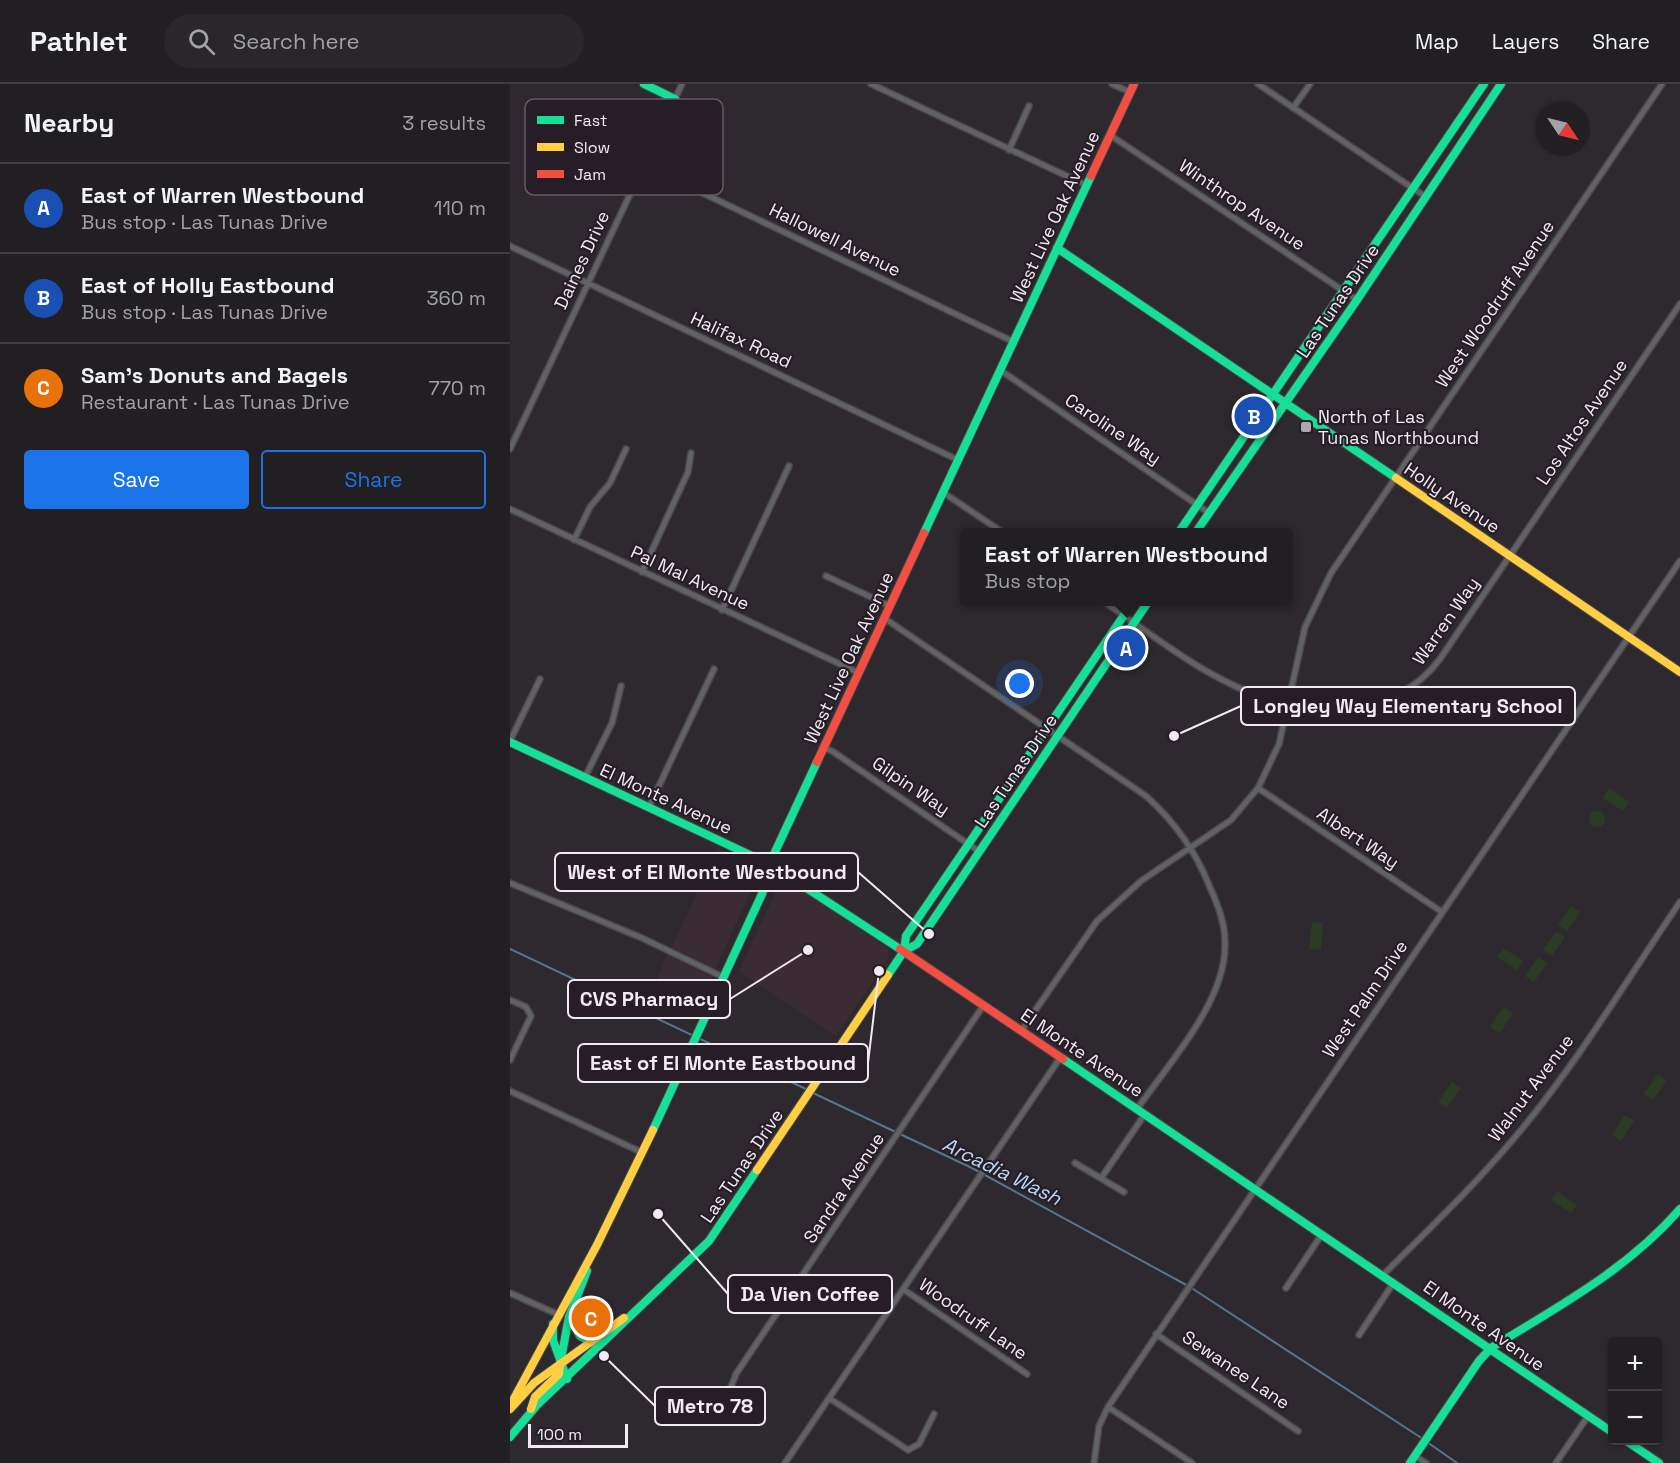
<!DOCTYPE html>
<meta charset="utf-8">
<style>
body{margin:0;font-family:"Space Grotesk",sans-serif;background:#2a272a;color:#f1f3f6}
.controls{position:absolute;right:18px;bottom:18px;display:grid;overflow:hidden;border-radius:6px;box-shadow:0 2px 4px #0004}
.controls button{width:54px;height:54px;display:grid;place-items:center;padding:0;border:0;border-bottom:2px solid #3f3d40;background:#221f22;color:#f1f3f6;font:30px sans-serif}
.compass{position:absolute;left:1026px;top:18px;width:54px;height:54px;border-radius:50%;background:#221f22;box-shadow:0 2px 4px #0004;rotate:125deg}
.scale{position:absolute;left:18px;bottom:15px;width:100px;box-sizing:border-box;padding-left:6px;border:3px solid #f2eaf2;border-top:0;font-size:16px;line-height:21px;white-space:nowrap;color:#f2eaf2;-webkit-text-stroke:4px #271d27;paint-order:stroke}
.you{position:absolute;left:510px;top:600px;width:21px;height:21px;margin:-15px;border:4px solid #fff;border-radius:50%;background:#1a73e8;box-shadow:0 0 0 9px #1a73e833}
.badge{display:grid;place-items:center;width:39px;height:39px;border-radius:50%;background:#1a73e8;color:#fff;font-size:20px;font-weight:700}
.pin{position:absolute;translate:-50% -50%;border:3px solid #fff;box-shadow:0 2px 6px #0006}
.popup{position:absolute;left:450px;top:444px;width:333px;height:78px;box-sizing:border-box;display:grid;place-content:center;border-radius:6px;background:#221f22;filter:drop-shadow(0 2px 4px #0005);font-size:20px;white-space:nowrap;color:#a2a2a5}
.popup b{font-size:22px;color:#f1f3f6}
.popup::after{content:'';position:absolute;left:50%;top:100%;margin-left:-12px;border:12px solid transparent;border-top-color:#221f22}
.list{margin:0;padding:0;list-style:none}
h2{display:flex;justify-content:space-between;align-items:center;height:78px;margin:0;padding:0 24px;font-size:26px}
h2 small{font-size:20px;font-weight:400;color:#a2a2a5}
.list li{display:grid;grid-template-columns:39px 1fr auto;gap:18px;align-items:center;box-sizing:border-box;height:90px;padding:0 24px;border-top:2px solid #3f3d40}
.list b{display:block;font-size:22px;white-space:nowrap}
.list p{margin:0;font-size:20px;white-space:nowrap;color:#a2a2a5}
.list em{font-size:20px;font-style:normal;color:#a2a2a5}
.actions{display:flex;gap:12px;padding:18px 24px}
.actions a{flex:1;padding:14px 0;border:2px solid #1a73e8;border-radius:6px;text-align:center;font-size:21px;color:#1a73e8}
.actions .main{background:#1a73e8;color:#fff}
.icon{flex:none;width:33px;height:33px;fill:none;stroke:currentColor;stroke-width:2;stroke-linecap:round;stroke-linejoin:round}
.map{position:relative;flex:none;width:1170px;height:1379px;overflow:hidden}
header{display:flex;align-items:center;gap:36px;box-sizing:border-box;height:84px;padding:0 30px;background:#221f22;border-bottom:2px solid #3f3d40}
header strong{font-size:28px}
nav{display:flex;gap:33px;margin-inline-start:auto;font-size:21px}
.search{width:420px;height:54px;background:#2a272a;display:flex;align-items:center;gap:15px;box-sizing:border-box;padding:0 21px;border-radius:33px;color:#a2a2a5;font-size:22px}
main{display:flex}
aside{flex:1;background:#221f22}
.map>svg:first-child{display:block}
.commercial{fill:#3b2c34}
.green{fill:#2c3c24}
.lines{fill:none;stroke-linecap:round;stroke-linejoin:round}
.stream{stroke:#56758e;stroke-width:2}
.street-casing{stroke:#494549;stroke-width:8}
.fast-casing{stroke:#494549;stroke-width:10}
.slow-casing{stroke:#494549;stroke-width:10}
.jam-casing{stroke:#494549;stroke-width:10}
.street{stroke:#616264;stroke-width:5}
.fast{stroke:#16e098;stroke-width:8}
.slow{stroke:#ffcf43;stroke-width:8}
.jam{stroke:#f24e42;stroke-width:8}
.poi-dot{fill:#ada6ad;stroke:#271d27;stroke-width:2}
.labels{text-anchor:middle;stroke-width:4.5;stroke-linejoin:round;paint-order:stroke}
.street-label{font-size:18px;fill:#f2eaf2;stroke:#271d27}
.poi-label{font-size:18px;fill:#f2eaf2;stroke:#271d27;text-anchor:start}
.water-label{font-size:20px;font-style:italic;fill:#b8daf6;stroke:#271d27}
.key{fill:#271d27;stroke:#645a64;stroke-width:1.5}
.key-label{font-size:16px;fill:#f2eaf2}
.leader{fill:none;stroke:#f2eaf2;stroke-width:2}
.callout-dot{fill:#f2eaf2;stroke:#271d27;stroke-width:2}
.callout{fill:#271d27;stroke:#f2eaf2;stroke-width:2}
.callout-label{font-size:20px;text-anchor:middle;font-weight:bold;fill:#f2eaf2}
</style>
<header>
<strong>Pathlet</strong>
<div class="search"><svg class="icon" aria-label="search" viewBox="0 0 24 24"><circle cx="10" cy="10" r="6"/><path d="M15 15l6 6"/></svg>Search here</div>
<nav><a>Map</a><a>Layers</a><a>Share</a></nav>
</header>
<main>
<aside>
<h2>Nearby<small>3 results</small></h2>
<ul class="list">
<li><span class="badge" style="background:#1a4fb4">A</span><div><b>East of Warren Westbound</b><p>Bus stop · Las Tunas Drive</p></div><em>110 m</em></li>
<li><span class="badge" style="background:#1a4fb4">B</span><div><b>East of Holly Eastbound</b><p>Bus stop · Las Tunas Drive</p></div><em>360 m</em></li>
<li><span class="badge" style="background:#e8710a">C</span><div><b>Sam's Donuts and Bagels</b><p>Restaurant · Las Tunas Drive</p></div><em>770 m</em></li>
</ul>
<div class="actions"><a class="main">Save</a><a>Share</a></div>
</aside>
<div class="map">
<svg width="1170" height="1379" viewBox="0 0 1170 1379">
<rect width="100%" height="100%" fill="#2e292e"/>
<path class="commercial" d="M208,764L245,782L249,789L182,937L137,916Z
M278,797L378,865V875L326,952L229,887L269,801Z"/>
<path class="green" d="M1099,704L1119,718L1113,727L1093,714Z
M1079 735a8 8 0 1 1 16 0a8 8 0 1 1-16 0Z
M1061,822L1070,828L1057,847L1048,841Z
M802,838L813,839L811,866L799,865Z
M1046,847L1055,853L1042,872L1033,866Z
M993,864L1013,877L1007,886L987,873Z
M1028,873L1037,879L1024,898L1015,892Z
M994,923L1003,929L990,949L980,943Z
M1148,990L1157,997L1143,1016L1134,1010Z
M942,998L951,1004L937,1024L928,1018Z
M1115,1031L1124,1037L1111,1057L1102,1051Z
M1047,1107L1067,1121L1061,1129L1041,1116Z"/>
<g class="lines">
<path class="stream" d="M0,865L298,1006
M303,1009L462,1084L680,1203L913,1355
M917,1358L947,1379"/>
<defs>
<path id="street" d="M361,0L576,101
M602,0L620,8
M748,0L916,113
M783,24L800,0
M600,51L847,216
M499,66L519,22
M134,81L504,258
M0,162L448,376
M490,286L699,429
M0,365L172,0
M434,409L492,448
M0,425L349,589
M64,456L80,423L100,399L116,365
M132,488L178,388L181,369
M316,492L380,522
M594,518C636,546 679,581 725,602C791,633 882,639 930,575L1170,220
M212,526L279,382
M374,534L636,712C664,737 685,766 699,801C707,819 715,838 715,858C717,916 660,978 627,1025
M0,657L30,595
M313,664L322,667L470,768
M75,693L102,639L111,602
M748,704L932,828
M139,723L204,585
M0,799L132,854L213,893
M0,916L16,923L21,932L0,976
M511,947L587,837L631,797L721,736L748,704L769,660L795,543L821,489L1152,0
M0,1007L131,1068
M565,1079L614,1108
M592,1093L635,1030
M873,1191C920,1144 969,1097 1011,1046C1070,975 1118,894 1170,818
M776,1204L812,1150
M393,1205L517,1290
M0,1209L47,1230
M646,1250L788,1347
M849,1251L884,1198
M221,1303L226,1290L473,922
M319,1314L398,1366L409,1360L424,1330
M598,1323L682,1379
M905,1372L916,1379
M275,1379L550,974
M584,1379L589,1342L598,1323L1170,477
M1046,1379L1078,1332"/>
<path id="fast" d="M134,0L165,15
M547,164L886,394
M669,448L974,0
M686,448L847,216L991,0
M414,449L581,92
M0,658L261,781L390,865
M394,867L407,860L638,518
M378,891L394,867L396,852L623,518
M553,975L1102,1348
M143,1046L252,810L265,768L307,678
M59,1233L70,1252L81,1258
M43,1240V1256L57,1295
M50,1280L59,1233L77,1187
M0,1353L28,1320L199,1157L247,1086
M1115,1356L1149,1379
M900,1379L969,1277L981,1264C1049,1222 1117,1186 1170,1125"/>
<path id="slow" d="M886,394L1170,588
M247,1086L378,891
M0,1322L87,1161L143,1046
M0,1325L24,1299L114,1234
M21,1325L25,1313L49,1290L50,1280"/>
<path id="jam" d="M581,92L624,0
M307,678L414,449
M390,865L553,975"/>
</defs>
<use href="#street" class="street-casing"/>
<use href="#fast" class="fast-casing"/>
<use href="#slow" class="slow-casing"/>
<use href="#jam" class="jam-casing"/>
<use href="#street" class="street"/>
<use href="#fast" class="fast"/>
<use href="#slow" class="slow"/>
<use href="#jam" class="jam"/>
</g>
<rect class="poi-dot" x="790" y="337" width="12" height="12" rx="3"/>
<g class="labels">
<g class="street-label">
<text transform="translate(732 121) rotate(34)" y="6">Winthrop Avenue</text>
<text transform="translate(545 133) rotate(-65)" y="6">West Live Oak Avenue</text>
<text transform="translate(325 156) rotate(26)" y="6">Hallowell Avenue</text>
<text transform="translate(72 176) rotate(-65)" y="6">Daines Drive</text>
<text transform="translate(828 217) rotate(-56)" y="6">Las Tunas Drive</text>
<text transform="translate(985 220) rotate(-56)" y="6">West Woodruff Avenue</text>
<text transform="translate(231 256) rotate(25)" y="6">Halifax Road</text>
<text transform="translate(1072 338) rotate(-56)" y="6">Los Altos Avenue</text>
<text transform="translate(603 345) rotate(34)" y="6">Caroline Way</text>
<text transform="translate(942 414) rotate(34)" y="6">Holly Avenue</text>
<text transform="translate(180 494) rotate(25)" y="6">Pal Mal Avenue</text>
<text transform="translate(936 537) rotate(-55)" y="6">Warren Way</text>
<text transform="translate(339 574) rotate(-65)" y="6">West Live Oak Avenue</text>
<text transform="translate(506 687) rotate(-56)" y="6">Las Tunas Drive</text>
<text transform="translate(401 702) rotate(34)" y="6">Gilpin Way</text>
<text transform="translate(156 715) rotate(25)" y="6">El Monte Avenue</text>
<text transform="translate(848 754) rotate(34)" y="6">Albert Way</text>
<text transform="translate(855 915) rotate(-56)" y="6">West Palm Drive</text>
<text transform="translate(572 969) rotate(34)" y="6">El Monte Avenue</text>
<text transform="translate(1021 1004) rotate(-53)" y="6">Walnut Avenue</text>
<text transform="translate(232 1082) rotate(-56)" y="6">Las Tunas Drive</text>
<text transform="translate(334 1104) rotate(-56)" y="6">Sandra Avenue</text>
<text transform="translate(463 1235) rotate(35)" y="6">Woodruff Lane</text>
<text transform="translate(974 1242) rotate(35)" y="6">El Monte Avenue</text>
<text transform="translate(726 1286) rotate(34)" y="6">Sewanee Lane</text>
</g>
<g class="poi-label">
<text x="808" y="339">North of Las<tspan x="808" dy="21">Tunas Northbound</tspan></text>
</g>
<g class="water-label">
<text transform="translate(492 1087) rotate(26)" y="7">Arcadia Wash</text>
</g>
</g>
<rect x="15" y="15" width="198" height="96" rx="9" class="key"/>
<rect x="27" y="32" width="27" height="8" fill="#16e098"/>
<rect x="27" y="59" width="27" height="8" fill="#ffcf43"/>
<rect x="27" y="86" width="27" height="8" fill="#f24e42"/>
<g class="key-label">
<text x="64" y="42">Fast</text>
<text x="64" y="69">Slow</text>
<text x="64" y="96">Jam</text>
</g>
<path class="leader" d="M664 652L731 622M419 850L348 788M298 866L220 915M369 887L358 979M148 1130L218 1210M94 1272L145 1322"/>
<g class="callout-dot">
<circle cx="664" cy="652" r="6"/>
<circle cx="419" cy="850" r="6"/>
<circle cx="298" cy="866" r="6"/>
<circle cx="369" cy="887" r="6"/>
<circle cx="148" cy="1130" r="6"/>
<circle cx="94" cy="1272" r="6"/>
</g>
<g class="callout">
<rect x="731" y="603" width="334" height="38" rx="6"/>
<rect x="45" y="769" width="303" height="38" rx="6"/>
<rect x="58" y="896" width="162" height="38" rx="6"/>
<rect x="68" y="960" width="290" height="38" rx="6"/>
<rect x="218" y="1191" width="164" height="38" rx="6"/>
<rect x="145" y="1303" width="110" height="38" rx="6"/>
</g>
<g class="callout-label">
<text x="898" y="629">Longley Way Elementary School</text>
<text x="197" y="795">West of El Monte Westbound</text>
<text x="139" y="922">CVS Pharmacy</text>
<text x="213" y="986">East of El Monte Eastbound</text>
<text x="300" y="1217">Da Vien Coffee</text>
<text x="200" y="1329">Metro 78</text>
</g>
</svg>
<div class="controls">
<button>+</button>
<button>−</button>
</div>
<svg class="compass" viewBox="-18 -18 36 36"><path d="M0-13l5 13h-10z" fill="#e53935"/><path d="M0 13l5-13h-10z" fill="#a2a2a5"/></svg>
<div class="scale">100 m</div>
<div class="you"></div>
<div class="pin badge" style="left:616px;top:564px;background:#1a4fb4">A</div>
<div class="popup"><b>East of Warren Westbound</b>Bus stop</div>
<div class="pin badge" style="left:744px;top:332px;background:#1a4fb4">B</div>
<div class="pin badge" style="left:81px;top:1234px;background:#e8710a">C</div>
</div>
</main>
